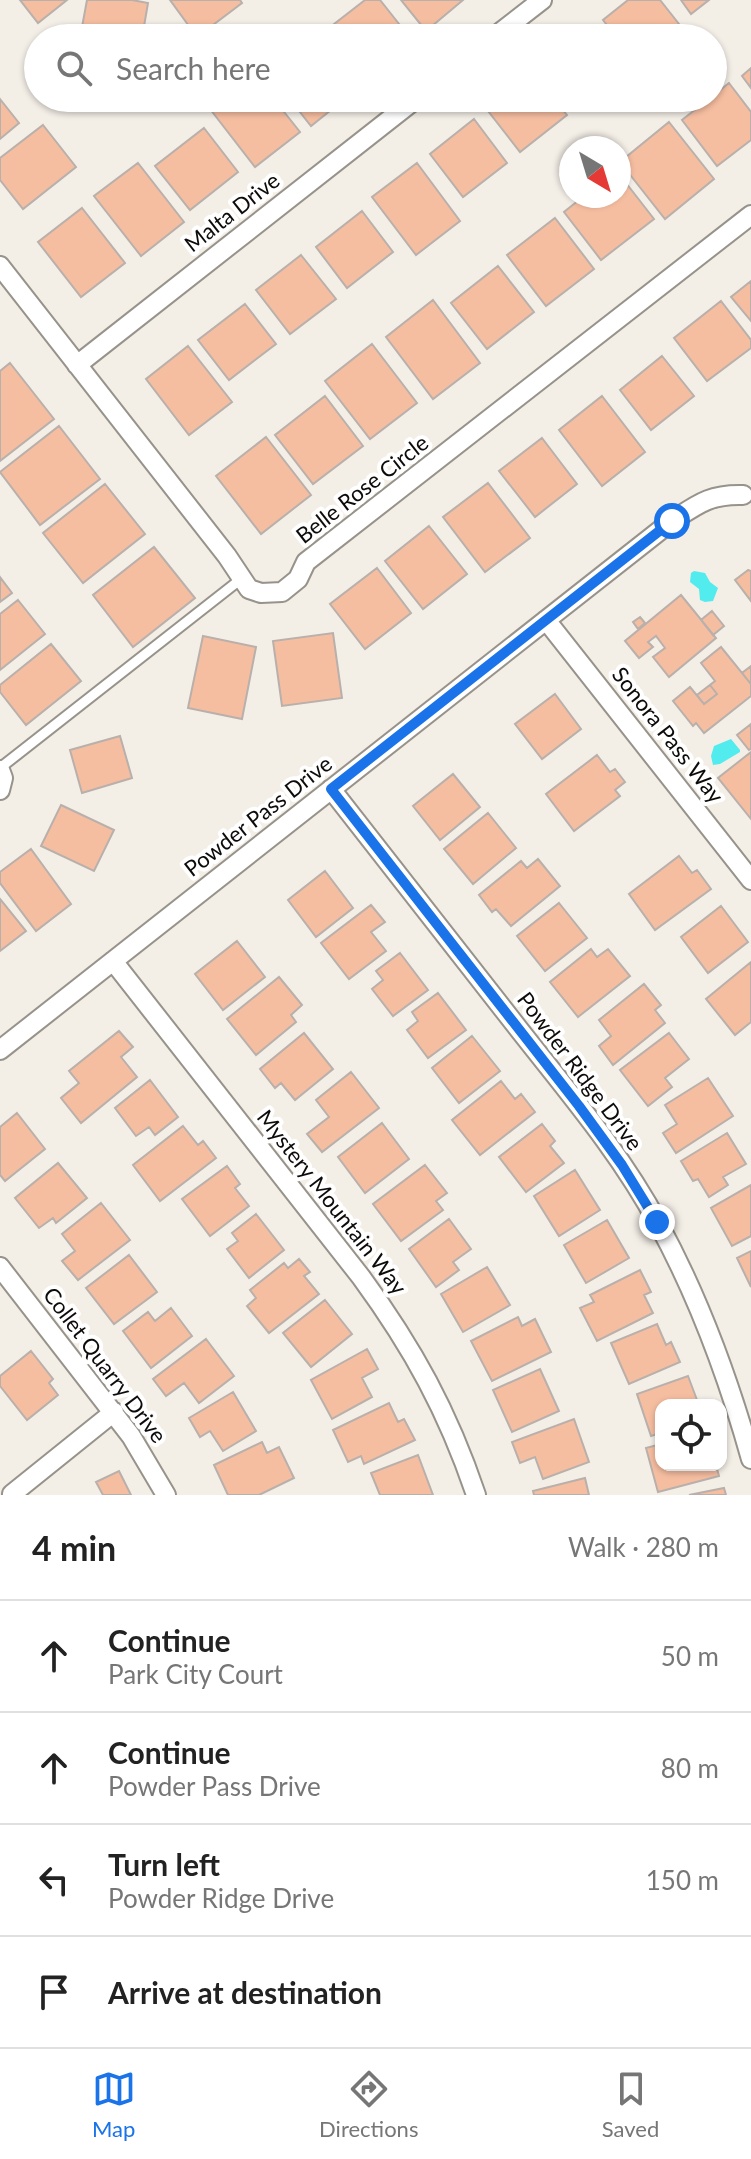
<!DOCTYPE html>
<meta charset="utf-8">
<style>
body{margin:0;font-family:Lato,sans-serif;background:#f2f2f2;color:#222}
.controls{position:absolute;right:24px;bottom:24px;display:grid;overflow:hidden;border-radius:16px;box-shadow:0 2px 6px #0004}
.controls button{width:72px;height:72px;display:grid;place-items:center;padding:0;border:0;border-bottom:2px solid #e0e0e0;background:#fff;color:#222;font:40px sans-serif}
.compass{position:absolute;left:559px;top:136px;width:72px;height:72px;border-radius:50%;background:#fff;box-shadow:0 2px 6px #0004;rotate:142deg}
.stop{position:absolute;width:24px;height:24px;margin:-18px;border:6px solid #1a73e8;border-radius:50%;background:#fff}
.stop.end{background:#1a73e8;border-color:#fff;box-shadow:0 2px 8px #0008}
.list{margin:0;padding:0;list-style:none}
h2{display:flex;justify-content:space-between;align-items:center;height:104px;margin:0;padding:0 32px;font-size:34px}
h2 small{font-size:26px;font-weight:400;color:#767676}
.list li{display:grid;grid-template-columns:52px 1fr auto;gap:24px;align-items:center;box-sizing:border-box;height:112px;padding:0 32px;border-top:2px solid #e0e0e0}
.list b{display:block;font-size:30px;white-space:nowrap}
.list p{margin:0;font-size:26px;white-space:nowrap;color:#767676}
.list em{font-size:26px;font-style:normal;color:#767676}
.icon{flex:none;width:44px;height:44px;fill:none;stroke:currentColor;stroke-width:2;stroke-linecap:round;stroke-linejoin:round}
.map{position:relative;flex:none;width:751px;height:1495px;overflow:hidden}
.search{position:absolute;background:#fff;box-shadow:0 2px 6px #0004;left:24px;right:24px;top:24px;height:88px;display:flex;align-items:center;gap:20px;box-sizing:border-box;padding:0 28px;border-radius:44px;color:#767676;font-size:30px}
.sheet{height:552px;background:#fff}
nav{display:flex;justify-content:space-around;align-items:center;box-sizing:border-box;height:112px;border-top:2px solid #e0e0e0;background:#fff;font-size:22px;color:#767676}
nav a{display:grid;justify-items:center;gap:4px}
nav .on{color:#1a73e8}
.map>svg:first-child{display:block}
.water{fill:#53ecee}
.building{fill:#f6bea1;stroke:#b9b0ab;stroke-width:2}
.lines{fill:none;stroke-linecap:round;stroke-linejoin:round}
.service-casing{stroke:#97938b;stroke-width:13}
.minor-casing{stroke:#97938b;stroke-width:22}
.service{stroke:#fff;stroke-width:9}
.minor{stroke:#fff;stroke-width:18}
.route{stroke:#1a73e8;stroke-width:10}
.labels{text-anchor:middle;stroke-width:8;stroke-linejoin:round;paint-order:stroke}
.street-label{font-size:22px;fill:#0d0b09;stroke:#fff}
</style>
<div class="map">
<svg width="751" height="1495" viewBox="0 0 751 1495">
<rect width="100%" height="100%" fill="#f3eee6"/>
<path class="water" d="M694,571L705,573L710,582L718,588L713,601L705,602L700,600L699,589L690,582L691,573Z
M731,739L740,750V752L720,764L713,765L711,756L714,746Z"/>
<path class="building" d="M20,0H67L38,23Z
M87,0H132L148,3L142,38H80Z
M170,0H240L242,3L197,37Z
M365,0H380L407,34L402,38H336L329,28Z
M401,0H463L426,31Z
M628,0H660L690,38H617L603,20Z
M681,0H709L691,14Z
M311,28L319,38H299Z
M590,28L598,38H577Z
M751,68V88L742,76Z
M729,83L751,112V140L717,166L682,120L710,98H713V96Z
M223,98H273L300,132L255,167L210,109Z
M289,98H346L311,126Z
M504,98H553L567,115L520,152L488,111Z
M573,98H589L579,106Z
M0,99L19,123L0,139Z
M474,119L507,163L463,197L430,154Z
M669,122L714,179L665,219L620,162Z
M43,125L76,167L23,209L0,180V158Z
M204,128L238,172L190,210L155,166Z
M138,163L184,222L141,256L94,196Z
M417,163L460,221L416,255L372,197Z
M619,174L654,219L601,260L564,212L584,196H619Z
M82,208L125,263L81,297L38,242Z
M362,211L393,252L347,288L316,247Z
M555,218L594,269L546,306L507,255Z
M301,255L336,299L290,334L256,290Z
M498,266L534,312L487,349L451,303Z
M751,281V321L731,297Z
M433,300L480,363L433,399L386,337Z
M721,301L751,340V348L707,381L674,338Z
M245,304L276,344L229,380L198,340Z
M372,344L417,403L370,439L325,381Z
M188,346L232,402L189,435L146,379Z
M662,356L694,396L651,430L620,390Z
M10,363L54,419L0,461V371Z
M325,396L363,446L313,484L275,435Z
M602,396L645,452L602,486L559,430Z
M59,426L100,479L40,525L0,472Z
M266,437L311,495L261,534L216,476Z
M542,438L577,484L535,517L499,471Z
M488,483L530,538L485,572L443,517Z
M105,484L145,534L83,583L43,533Z
M429,526L467,574L423,609L385,561Z
M154,547L195,598L133,647L93,595Z
M377,568L411,613L365,649L330,604Z
M748,570L751,571V601L735,580Z
M0,577L12,593L0,602Z
M681,595L716,638L669,677L653,657L665,648L656,636L648,642L653,647L639,658L625,641Z
M18,600L45,634L0,670V614Z
M712,611L724,626L713,635L701,620Z
M640,617L645,623L638,629L633,622Z
M333,633L342,698L282,706L273,641Z
M203,636L256,647L242,719L188,708Z
M51,644L81,681L26,725L0,692V685Z
M721,647L751,684V696L704,733L696,723L693,726L673,701L690,687L704,704L717,694L710,685L715,681L701,663Z
M751,666V684L742,673Z
M710,685L717,694L704,704L697,695Z
M555,694L581,729L542,759L515,724Z
M751,724V749L749,750L737,735Z
M120,736L132,778L82,793L70,750Z
M751,752V819L718,778Z
M597,755L610,772L615,769L625,782L615,790L620,796L574,831L546,794Z
M453,774L480,807L440,840L413,806Z
M61,805L114,830L94,871L41,846Z
M488,813L516,848L473,884L444,849Z
M31,849L71,904L36,931L0,883V872Z
M679,856L692,873L697,870L711,889L655,930L629,894Z
M538,859L560,886L511,926L496,909L492,912L479,895L521,861L527,868Z
M325,871L353,908L316,937L288,900Z
M0,899L26,931L0,951Z
M559,903L587,938L545,971L517,936Z
M371,905L385,922L371,932L386,951L349,979L321,943Z
M721,906L748,942L708,973L681,937Z
M237,941L265,977L223,1010L195,974Z
M591,949L597,957L608,949L630,976L578,1017L550,982Z
M400,953L428,990L393,1016L372,989L383,980L376,971Z
M751,962V1022L735,1035L706,999Z
M279,977L302,1005L291,1015L296,1022L256,1055L227,1019Z
M644,984L661,1005L655,1010L665,1023L613,1065L599,1046L611,1036L599,1020Z
M438,993L466,1030L428,1058L407,1030L418,1021L412,1012Z
M119,1031L133,1047L121,1057L137,1077L81,1123L61,1098L79,1083L69,1071Z
M304,1033L333,1069L295,1100L281,1083L275,1088L260,1069Z
M669,1033L689,1059L665,1078L672,1087L648,1106L620,1070Z
M472,1036L500,1071L459,1103L432,1068Z
M351,1072L379,1108L322,1152L307,1134L329,1117L316,1100Z
M708,1078L733,1116L676,1153L663,1133L677,1124L665,1105Z
M150,1080L178,1117L155,1135L149,1127L136,1136L115,1108Z
M501,1081L515,1099L521,1094L535,1112L480,1155L452,1120Z
M17,1113L45,1149L5,1181L0,1175V1127Z
M382,1123L409,1159L365,1193L338,1157Z
M542,1124L555,1141L550,1146L564,1163L526,1192L499,1157Z
M183,1126L198,1145L203,1141L216,1158L160,1201L133,1165Z
M727,1133L746,1164L723,1177L728,1185L709,1197L698,1179L693,1181L681,1161Z
M58,1163L87,1198L56,1223L53,1218L39,1228L15,1198Z
M425,1165L447,1193L436,1201L443,1210L401,1241L373,1204Z
M227,1166L240,1184L235,1188L249,1206L210,1236L182,1199Z
M575,1170L600,1210L559,1236L534,1196Z
M751,1185V1236L732,1246L711,1208Z
M101,1203L130,1240L78,1280L62,1261L75,1251L62,1234Z
M256,1214L284,1250L249,1278L227,1249L238,1241L232,1233Z
M449,1219L471,1249L453,1262L459,1270L436,1287L409,1249Z
M607,1220L629,1258L586,1283L564,1245Z
M751,1251V1287L737,1258Z
M129,1255L157,1292L114,1324L86,1288Z
M299,1259L310,1272L304,1276L319,1294L269,1333L247,1306L256,1298L250,1290L284,1263L288,1268Z
M487,1267L510,1305L463,1332L441,1294Z
M640,1270L651,1292L644,1295L653,1313L597,1341L580,1308L594,1302L590,1295Z
M325,1300L352,1334L311,1367L283,1333Z
M171,1308L192,1336L151,1368L123,1331L148,1312L155,1321Z
M518,1317L522,1326L535,1319L551,1352L492,1381L471,1341Z
M657,1324L666,1345L671,1342L680,1362L629,1384L611,1343Z
M206,1339L234,1376L199,1403L184,1383L166,1396L153,1379Z
M367,1349L378,1369L362,1378L372,1397L332,1419L311,1380Z
M31,1351L53,1379L49,1383L58,1395L27,1420L0,1386V1376Z
M540,1369L559,1411L512,1432L493,1390Z
M688,1376L697,1400L690,1402L691,1405H661V1433L651,1436L637,1394Z
M233,1392L256,1431L223,1451L210,1431L200,1437L189,1418Z
M389,1403L398,1422L404,1419L415,1440L364,1464L361,1456L348,1462L333,1430Z
M574,1419L589,1462L543,1479L535,1457L520,1463L512,1442Z
M262,1442L267,1453L279,1447L294,1478L259,1495H228L214,1465Z
M661,1444V1465H716L719,1476L658,1492L646,1448Z
M418,1455L433,1495H380L371,1473Z
M119,1471L131,1495H103L96,1482Z
M585,1478L589,1495H534L533,1491Z
M724,1488L726,1495H689Z"/>
<g class="lines">
<defs>
<path id="service" d="M0,768L241,579"/>
<path id="minor" d="M493,38L542,0
M0,266L227,556L249,589L261,593L282,592L298,579L306,562L751,215
M77,365L417,98
M546,620L751,880
M0,770L3,778L0,790
M331,789C394,870 458,951 521,1032C569,1093 621,1154 658,1223C699,1298 728,1377 751,1459
M113,961L361,1277C413,1348 448,1412 476,1495
M0,1050L672,521C698,504 710,494 743,495
M0,1267L131,1436L166,1495
M12,1494L114,1412"/>
</defs>
<use href="#service" class="service-casing"/>
<use href="#minor" class="minor-casing"/>
<use href="#service" class="service"/>
<use href="#minor" class="minor"/>
</g>
<g class="lines">
<path class="route" d="M657,1222L622,1165L579,1106L331,789L672,521"/>
</g>
<g class="labels">
<g class="street-label">
<text transform="translate(232 212) rotate(-38)" y="8">Malta Drive</text>
<text transform="translate(362 489) rotate(-38)" y="8">Belle Rose Circle</text>
<text transform="translate(668 735) rotate(52)" y="8">Sonora Pass Way</text>
<text transform="translate(258 816) rotate(-38)" y="8">Powder Pass Drive</text>
<text transform="translate(580 1071) rotate(53)" y="8">Powder Ridge Drive</text>
<text transform="translate(332 1202) rotate(52)" y="8">Mystery Mountain Way</text>
<text transform="translate(105 1365) rotate(53)" y="8">Collet Quarry Drive</text>
</g>
</g>
</svg>
<div class="controls">
<button><svg class="icon" aria-label="locate" viewBox="0 0 24 24"><circle cx="12" cy="12" r="6"/><path d="M12 2v4M12 18v4M2 12h4M18 12h4"/></svg></button>
</div>
<svg class="compass" viewBox="-18 -18 36 36"><path d="M0-13l5 13h-10z" fill="#e53935"/><path d="M0 13l5-13h-10z" fill="#767676"/></svg>
<div class="stop" style="left:672px;top:521px"></div>
<div class="stop end" style="left:657px;top:1222px"></div>
<div class="search"><svg class="icon" aria-label="search" viewBox="0 0 24 24"><circle cx="10" cy="10" r="6"/><path d="M15 15l6 6"/></svg>Search here</div>
</div>
<section class="sheet">
<h2>4 min<small>Walk · 280 m</small></h2>
<ul class="list">
<li><svg class="icon" aria-label="ahead" viewBox="0 0 24 24"><path d="M12 20V5M6 11l6-6 6 6"/></svg><div><b>Continue</b><p>Park City Court</p></div><em>50 m</em></li>
<li><svg class="icon" aria-label="ahead" viewBox="0 0 24 24"><path d="M12 20V5M6 11l6-6 6 6"/></svg><div><b>Continue</b><p>Powder Pass Drive</p></div><em>80 m</em></li>
<li><svg class="icon" aria-label="left" viewBox="0 0 24 24"><path d="M17 20v-9H6M10 6l-5 5 5 5"/></svg><div><b>Turn left</b><p>Powder Ridge Drive</p></div><em>150 m</em></li>
<li><svg class="icon" aria-label="arrive" viewBox="0 0 24 24"><path d="M6 21V4h12l-3 4 3 4H6"/></svg><div><b>Arrive at destination</b></div></li>
</ul>
</section>
<nav>
<a class="on"><svg class="icon" aria-label="map" viewBox="0 0 24 24"><path d="M3 6l6-2 6 2 6-2v14l-6 2-6-2-6 2zM9 4v14M15 6v14"/></svg>Map</a>
<a><svg class="icon" aria-label="directions" viewBox="0 0 24 24"><path d="M12 3l9 9-9 9-9-9zM9 14v-3h6M13 9l2 2-2 2"/></svg>Directions</a>
<a><svg class="icon" aria-label="saved" viewBox="0 0 24 24"><path d="M7 4h10v16l-5-4-5 4z"/></svg>Saved</a>
</nav>
